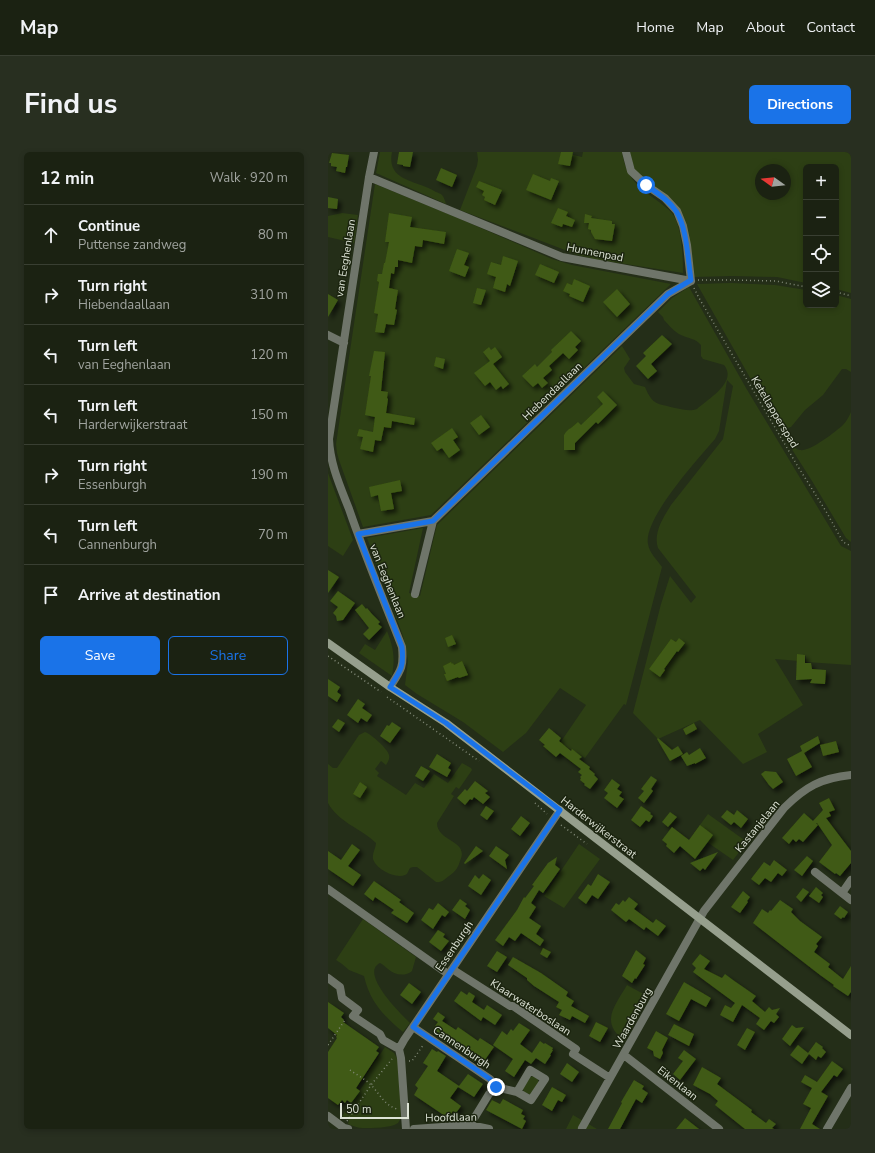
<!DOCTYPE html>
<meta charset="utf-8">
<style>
body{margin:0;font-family:"Nunito Sans",sans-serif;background:#282f20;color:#f1f3f6}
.controls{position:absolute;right:12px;top:12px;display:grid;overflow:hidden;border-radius:6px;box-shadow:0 2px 6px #0003}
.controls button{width:36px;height:36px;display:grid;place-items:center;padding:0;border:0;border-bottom:1px solid #393f32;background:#1b2212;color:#f1f3f6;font:20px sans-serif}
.compass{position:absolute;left:427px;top:12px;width:36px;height:36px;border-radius:50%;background:#1b2212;box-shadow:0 2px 6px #0003;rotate:285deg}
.scale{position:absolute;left:12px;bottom:10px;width:69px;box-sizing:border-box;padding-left:4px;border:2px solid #dce2d5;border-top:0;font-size:11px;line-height:14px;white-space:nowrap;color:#dce2d5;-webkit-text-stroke:3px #1b240f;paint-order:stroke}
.stop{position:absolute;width:12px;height:12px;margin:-9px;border:3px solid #1a73e8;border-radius:50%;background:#fff}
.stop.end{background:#1a73e8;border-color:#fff;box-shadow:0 1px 4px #0008}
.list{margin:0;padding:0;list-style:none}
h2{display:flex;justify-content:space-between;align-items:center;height:52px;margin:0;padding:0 16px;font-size:17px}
h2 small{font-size:13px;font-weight:400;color:#a0a49f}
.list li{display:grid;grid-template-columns:26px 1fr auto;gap:12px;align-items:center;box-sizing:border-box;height:60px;padding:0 16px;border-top:1px solid #393f32}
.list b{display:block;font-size:15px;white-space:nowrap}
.list p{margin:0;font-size:13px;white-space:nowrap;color:#a0a49f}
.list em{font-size:13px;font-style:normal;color:#a0a49f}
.actions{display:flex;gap:8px;padding:12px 16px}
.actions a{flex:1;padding:9px 0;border:1px solid #1a73e8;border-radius:6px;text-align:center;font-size:14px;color:#1a73e8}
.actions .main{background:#1a73e8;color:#fff}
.icon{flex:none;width:22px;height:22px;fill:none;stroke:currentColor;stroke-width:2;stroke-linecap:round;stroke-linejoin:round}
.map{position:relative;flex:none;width:523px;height:977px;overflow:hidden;border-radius:6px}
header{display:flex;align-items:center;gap:24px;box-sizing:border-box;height:56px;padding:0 20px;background:#1b2212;border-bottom:1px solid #393f32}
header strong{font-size:19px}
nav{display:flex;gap:22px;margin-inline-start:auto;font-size:14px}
.intro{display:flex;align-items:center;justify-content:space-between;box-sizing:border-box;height:96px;padding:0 24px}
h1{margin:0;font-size:28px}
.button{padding:10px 18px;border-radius:6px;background:#1a73e8;color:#fff;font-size:14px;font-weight:700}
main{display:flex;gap:24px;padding:0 24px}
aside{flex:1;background:#1b2212;border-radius:6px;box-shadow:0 2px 6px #0003}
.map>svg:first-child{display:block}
.green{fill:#2d3f14;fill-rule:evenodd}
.building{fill:#3f5a14;filter:url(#shadow)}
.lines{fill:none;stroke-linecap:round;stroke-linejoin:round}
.path{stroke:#818977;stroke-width:1.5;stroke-dasharray:1 3;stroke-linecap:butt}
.street{stroke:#6f756a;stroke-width:8}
.secondary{stroke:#969f8d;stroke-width:8}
.route{stroke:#1a73e8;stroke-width:5}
.labels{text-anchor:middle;stroke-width:3;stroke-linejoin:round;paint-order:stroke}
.street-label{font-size:11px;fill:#dce2d5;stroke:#1b240f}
</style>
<header>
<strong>Map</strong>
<nav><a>Home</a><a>Map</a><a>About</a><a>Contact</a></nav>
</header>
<div class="intro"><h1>Find us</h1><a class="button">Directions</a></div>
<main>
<aside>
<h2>12 min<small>Walk · 920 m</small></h2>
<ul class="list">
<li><svg class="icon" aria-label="ahead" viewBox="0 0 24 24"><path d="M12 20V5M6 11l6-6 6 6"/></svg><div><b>Continue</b><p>Puttense zandweg</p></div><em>80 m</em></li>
<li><svg class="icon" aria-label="right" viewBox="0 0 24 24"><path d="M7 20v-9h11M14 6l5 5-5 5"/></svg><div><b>Turn right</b><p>Hiebendaallaan</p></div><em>310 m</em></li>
<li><svg class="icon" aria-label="left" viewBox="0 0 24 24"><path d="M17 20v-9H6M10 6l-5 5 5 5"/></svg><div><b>Turn left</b><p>van Eeghenlaan</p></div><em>120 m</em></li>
<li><svg class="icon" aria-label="left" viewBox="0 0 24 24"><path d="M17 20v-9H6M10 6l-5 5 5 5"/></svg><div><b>Turn left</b><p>Harderwijkerstraat</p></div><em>150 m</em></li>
<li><svg class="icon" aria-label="right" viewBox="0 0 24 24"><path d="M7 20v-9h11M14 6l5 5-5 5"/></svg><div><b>Turn right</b><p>Essenburgh</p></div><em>190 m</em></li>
<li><svg class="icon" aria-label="left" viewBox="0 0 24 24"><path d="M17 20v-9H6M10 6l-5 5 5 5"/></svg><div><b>Turn left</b><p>Cannenburgh</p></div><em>70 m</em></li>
<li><svg class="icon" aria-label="arrive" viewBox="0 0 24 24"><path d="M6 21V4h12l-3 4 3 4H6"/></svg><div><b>Arrive at destination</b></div></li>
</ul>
<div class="actions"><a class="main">Save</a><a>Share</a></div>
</aside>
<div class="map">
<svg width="523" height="977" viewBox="0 0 523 977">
<defs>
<filter id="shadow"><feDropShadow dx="3.5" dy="3.5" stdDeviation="2" flood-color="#0009"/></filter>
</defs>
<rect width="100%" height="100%" fill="#242e18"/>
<path class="green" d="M52,0H64C58,30 89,28 108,40C110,41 112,41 114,43C116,45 117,49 118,52L48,21Z
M149,0H233L254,5L255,0H294C298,27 311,35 331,50C337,55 344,59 347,66C354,79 355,106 355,121L266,107L250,103L132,58L149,14L150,8Z
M302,0H523V141L508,137V15H478V131L449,125L404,124L365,125L358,74L321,31L306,17ZM433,18H457V42H433Z
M47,32L130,66L224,107L244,113L343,132L103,363L35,375L11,308L9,301L8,292Z
M14,61L30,63L26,91L0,85V64Z
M403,131L447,133L478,138V153H508V143L523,147V220L518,217H514L495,243L477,258L463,275L453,278C457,285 464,297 472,298C482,300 507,280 515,273C519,269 521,264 523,260V390L518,386L484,329L451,277L369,132Z
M361,135L418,236L513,394L523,399V513L478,510V504L472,503L471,509L447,507L475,553L430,582L439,600L415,612L372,568L330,587L305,561L333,452L342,424L363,451L368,445L330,396C325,381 335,366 343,353L395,287L405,234L399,228L391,279L387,287C370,307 315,367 320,392C321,400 329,408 334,415L298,553L296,552L257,606L232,591L258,553L232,536L198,581L175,600L135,570L89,542L77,533L80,509L78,497L75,484L39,386L95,376L81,441L92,444L109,373L294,194L302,207L296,216L297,220L306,232L317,235C325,254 329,251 347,256C355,257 361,260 369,257C380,247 410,230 396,213L375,207L373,204V193C367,186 361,187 353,183C346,180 341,173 336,168L335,165L330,160L344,146Z
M0,321L25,388L15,404L0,394Z
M59,479C66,497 67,506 64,524L31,501L37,492L47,498Z
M37,580C43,582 60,597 61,603C62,607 60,610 58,613L53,609L47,617L51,621L49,624L78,643L87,631L96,636L106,622L120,631L134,611L143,616L144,618L131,637L128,635L123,642L126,644L109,671C109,690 142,688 132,709C130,716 127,720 121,724C117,727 114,731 108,730L89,715H85L82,716C80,719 80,722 77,723C67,727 48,717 45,707C44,701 48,696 48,691C34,677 10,670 0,651V612L5,616H9L31,583Z
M380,662L419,690L405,708L366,681Z
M251,692L272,707L236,756L216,744Z
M35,767L88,805L84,819C77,825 66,823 60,817C57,815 56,813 52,811C31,821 73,862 82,871L75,880C55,863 42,850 36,824L21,818L14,812L8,808Z
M299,833L321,845L297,889C271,870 287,854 299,833Z
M57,895L66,901L70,908L73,966L70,971C63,976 44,976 35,976C30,976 25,974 20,972L21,968L14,964L38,929L36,926Z
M206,924L210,927V931L203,942H201L196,940L195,937L202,925Z
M245,963L269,977H238Z"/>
<path class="building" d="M71,0H85L82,15L75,14V13L69,12Z
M233,0H245L242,14L230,12Z
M4,1L21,3L19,15H18L17,21L8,19L9,15L3,14V11H1Z
M113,16L129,23L124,35L108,28Z
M205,22L222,29L223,26L231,29L223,48L198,38Z
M151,29L174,38L167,53L156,48L157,45L154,43L156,39L148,35Z
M0,45L10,47L9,57L0,56Z
M230,56L240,60L238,64L247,68L244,75L235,72L234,75L223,71Z
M61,61L84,65L82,75L118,80L116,92L95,88L94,95L87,94L84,111L70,108V115H67L66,122L63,121L61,136L70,138L67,157L69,158L66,173L58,172L56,181L47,180L50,162L46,161L51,130L49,129L50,122H54L56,111H57L61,90H57Z
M257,62L264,64L263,66L284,69V72H287L284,89L267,87L263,80V78L260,77L261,71H256Z
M129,97L141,101L136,113L141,115L137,125L121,119Z
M175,104L190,109L182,134L179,132L177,140L165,136L168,125L159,122L163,110L173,113Z
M212,112L231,120L226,131L207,123Z
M246,127L262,134L255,150L241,144L242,142L235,139L239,131L244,133Z
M149,136L158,138L153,153L145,151Z
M289,137L302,152L289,165L275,150Z
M0,142L10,148L0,165Z
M243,179L253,189L247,195L250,198L241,207L235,201L221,214L224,218L215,226L220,231L214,236L210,231L205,235L194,224L207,212L209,215L224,200L223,198Z
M334,183L344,192L323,212L329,219L320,227L308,214L318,204L315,201Z
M161,195L163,198L167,195L174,205L165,212L181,232L175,237L173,234L168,238L162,230L157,234L146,221L162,209L155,200Z
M46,199L57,200L53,239L60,240L59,246L60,247L58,261L87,266L86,273L64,269L63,276L56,275L53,289L47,288L45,300L32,297L35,285L29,284L31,277L45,280L47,265L37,263L43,224H41Z
M108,205L117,207L115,217L106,214Z
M275,239L289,253L270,272L268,270L247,291V298H236V283L238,280L241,277L243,276L250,270L253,273L275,252L269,245Z
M153,263L162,275L151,283L142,271Z
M124,276L130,285L125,288L132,298L121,306L114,296L109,299L103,291Z
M72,328L74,339L63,341L66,357L53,359L50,343L43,345L41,335Z
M0,418L11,425L0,441Z
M10,439L27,451L15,468L9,469L8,464L5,461L10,455L2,449Z
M34,452L38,457L39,456L44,462L52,470L50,472L54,475L41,488L35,482L41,476L27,458Z
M124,483L128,492L120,495L117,486Z
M351,486L357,491L350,500L349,499L336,517L337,518L332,525L321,517L343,487L348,490Z
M469,502L477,503V511H483L484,517L498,518L497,532L482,531L484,527L468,528Z
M134,509L140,523L131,526L130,525L119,529L116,522H118L115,514L123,510L124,512L125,511L126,513Z
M0,527L12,535L9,540L13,543L9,550L0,544Z
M30,547L37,552L34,556L44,563L39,570L33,566L30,571L19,563Z
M10,567L17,571L11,580L4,575Z
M64,570L73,576L62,591L52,584L59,573L61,574Z
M366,571L369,577L358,583L355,577Z
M221,576L233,586L231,589L243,599L244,597L254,605L251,607L262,615L261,617L267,622L266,623L270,627L262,637L256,633L257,632L252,628L253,626L252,625L254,623L250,620L253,617L232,601L228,605L215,594L217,593L211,588Z
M490,584L492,591L476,601L484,615L468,624L459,607L474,599L472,594Z
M330,586L344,598L350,594L355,602L342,609L329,587Z
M508,589L511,600L495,604L492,593Z
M372,596L378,606L367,612V611L359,614L353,604L359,600L361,603Z
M109,602L123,611L120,616L123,618L119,625L101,615Z
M93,614L102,619L95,629L87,624Z
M437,619L448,620L455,630L445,637L441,633L433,622Z
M323,624L329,628L323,637L325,639L316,651L310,646L316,639L313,637Z
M284,627L292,633L289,637L294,640L291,644L296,647L289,656L276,646L280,641L276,638Z
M147,629L160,639L157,641L162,645L155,652L146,645L144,648L142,647L137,653L129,646L137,637L139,639Z
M32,630L39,635L32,646L25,642Z
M501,646L507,658L501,660L503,664L498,666L523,699V711L512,724L508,721L507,722L491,710L504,693L489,671H488L490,673L475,690L471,687L468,690L465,687L461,692L454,686L476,661L485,669L495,658L491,651Z
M158,654L166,659L159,668L152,663Z
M313,654L323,661L322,662L325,664L321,670L318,668L312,675L303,668Z
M399,658L406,663L409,658L420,667L413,676L406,670L403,673L393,665Z
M342,660L349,665L340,675L334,670Z
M193,664L202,671L192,684L183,677Z
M372,673L385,683L367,707L352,694L346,701L338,694L339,692L334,688L344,675L361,688Z
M24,692L32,698L20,714L33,723L25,734L0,717V699L13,708Z
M148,694L155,699L137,712L136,711Z
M168,694L181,703L177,708L179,717L161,704Z
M390,700L377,718L375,716L372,719L362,711Z
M479,704L485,709L474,724L466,718Z
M229,705L227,713L232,717L215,741L211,738L203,751L208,755L201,766L213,774L208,782L216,788L212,794L193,781L187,789L181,785L175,794L167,788L189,758L196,745L197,746L206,734L204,733L220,711Z
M446,708L459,718L454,724L450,721L443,730L437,726L431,733L423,727L436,710L442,714Z
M155,722L163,728L153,743L140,734L147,723L151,727Z
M270,722L282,730L270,747L264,743L258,752L250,746L260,732L263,734Z
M46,729L73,748L71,750L86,761L79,771L63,761L66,758L47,745L45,749L36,742Z
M488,735L495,741L493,743L495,745L491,751L481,744Z
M475,736L481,740L473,750L468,745Z
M415,739L422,745L419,749L420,750L412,761L403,755Z
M301,745L310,752L306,757L325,771L328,767L338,774L330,784L318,775L316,778L301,767L298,770L283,758L288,751L291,753L295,748L297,750Z
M132,747L139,752L137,754L142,758L137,767L124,758Z
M452,748L465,757L463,760L472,769L494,785L488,792L490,794L486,800L502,812L500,815L515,827L523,814V840L520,844L505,834L506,833L492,823L425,771L434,757L440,761L442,758L443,759Z
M110,751L121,760L117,765L114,763L105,777L93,768L101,756L105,758Z
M512,754L520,760L516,766L515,765L513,767L506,762Z
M110,778L117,782L115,785L121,789L113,799L101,790Z
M215,796L223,800L219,806L212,802Z
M308,798L318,806L315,812L317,813L308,827L307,826L304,831L294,824Z
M169,799L179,805L169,820L159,814Z
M372,802L382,809L376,817L394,826L397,822L405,828L428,844L424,849L437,860L441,855L444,858L452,856L448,862L451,865L446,871L443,869L436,878L428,872L432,866L414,853L405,870L392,863L397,853L403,856L407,851L365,820L368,816L364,812Z
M185,805L213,821L240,840L238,844L246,849L243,854L261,864L257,871L244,864L242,868L231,863L234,858L228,855L231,850L206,834L199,828V826L180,813Z
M356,830L383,846L378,855L363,847L351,869L338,862Z
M81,831L93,840L84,852L72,843Z
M133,839L139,843L141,840L147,844L144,850L156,858L159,853L174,863L167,873L155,865L153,869L126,849Z
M0,850L16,861L13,865L16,868L15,870L51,895L48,899L51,901L28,936L32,939L23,951L19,948L17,951L14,948L10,953L0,946V900L9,886L8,885L9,883L0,876Z
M110,860L117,865L114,869L128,878L130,875L150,889L152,886L166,895L154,912L148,907L146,910L137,903L138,901L126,893L125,895L116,889L118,886L105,877L110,870L105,867Z
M268,870L280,876L272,890L261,884Z
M191,871L202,878L192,892L204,901L212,889L216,892L217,891L225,896L224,898H225L222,903H223L217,912L208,906L203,912L197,908L186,925L177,919L185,907L165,893L174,879L179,883L183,877L185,879Z
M346,872L366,882L361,894L340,883Z
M464,873L468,876L476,875L462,894L454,887Z
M419,876L427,880L417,898L409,893Z
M328,879L340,886L334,898L335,901L332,907L326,904L325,899L319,896Z
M488,890L495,895L494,896L498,900L493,906L490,904L488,908L481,902L474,912L462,903L470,893L480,901Z
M104,897L109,900L110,899L118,904L109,919L131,934L140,922L155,932L146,945L130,935L122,946L133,954L128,961L125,959L120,966L86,943L90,936L87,933L100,914L95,911Z
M356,898L368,907L352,928L345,922L355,909L350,906Z
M504,909L515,917L509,925L506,923L493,940L500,944L484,972L492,977H472L483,956L475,952L484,936L473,930L477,923L489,930Z
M239,911L251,920L244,930L232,922Z
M374,915L393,926L389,932L424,958L423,960L438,971L441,967L448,972L444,976L446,977H417L387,953L390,949L382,942L365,933Z
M306,928L316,934L314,937L320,941L314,951L308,947L292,977H280L294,951L293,950Z
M224,935L238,943L234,950L230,948L224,959L214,953Z
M175,947L195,958L193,962L197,964L195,967L198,969L194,977L158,958L164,948L172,952Z
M357,966L371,977H348Z"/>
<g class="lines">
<path class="path" d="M370,128H404L448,129L478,135
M366,136L371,146L469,313L499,361L515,390L523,394
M508,140L523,144
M0,504L53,540
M59,545L151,609
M207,651L219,662
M233,673L259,692
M0,893L17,868
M81,909H84L96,892
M22,918C29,923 37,927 43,933C52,942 56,953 69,957
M19,969L43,933L64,907"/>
<path class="street" d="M46,0L41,25L1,287C2,312 12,334 21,357C37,404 56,449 74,495C76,515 73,518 62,535
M298,0L303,19L318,33L337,46L349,59L355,74L359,93L363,129
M41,25L234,105L363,129
M0,183L16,191
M30,382L105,369
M87,442L105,369L340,142L363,129
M487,720L523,748
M0,737L120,822
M514,741L523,728
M124,817L182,854H185L248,897L245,902L282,926
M0,826L12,835L14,846L30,858L25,864L52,882L55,888L71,897
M85,875L162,927L168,935L161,942L142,973
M296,903L391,977
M168,935L189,940L202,918L217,927L203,948L189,940
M0,964L16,976L20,977
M254,976L376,759L456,656C477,635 493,626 523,623
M78,977L73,906L71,897L76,888L232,658
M86,977L142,973L161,977
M499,977L523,936"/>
<path class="secondary" d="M0,491L62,535L118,571L523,883"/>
</g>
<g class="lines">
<path class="route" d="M168,935L162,927L85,875L232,658L118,571L62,535C73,518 76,515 74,495L30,382L105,369L340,142L363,128C360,109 359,75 348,59C341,48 329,41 318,33"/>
</g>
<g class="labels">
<g class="street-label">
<text transform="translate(267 100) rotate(11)" y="4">Hunnenpad</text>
<text transform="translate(17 106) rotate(-81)" y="4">van Eeghenlaan</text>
<text transform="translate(224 239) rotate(-44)" y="4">Hiebendaallaan</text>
<text transform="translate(447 260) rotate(59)" y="4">Ketellapperspad</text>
<text transform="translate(60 429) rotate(68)" y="4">van Eeghenlaan</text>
<text transform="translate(429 674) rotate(-51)" y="4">Kastanjelaan</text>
<text transform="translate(271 675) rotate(38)" y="4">Harderwijkerstraat</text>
<text transform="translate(126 794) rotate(-56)" y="4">Essenburgh</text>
<text transform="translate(203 855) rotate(33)" y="4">Klaarwaterboslaan</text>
<text transform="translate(304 866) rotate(-61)" y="4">Waardenburg</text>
<text transform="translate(134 895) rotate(34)" y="4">Cannenburgh</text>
<text transform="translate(350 931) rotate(38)" y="4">Eikenlaan</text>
<text transform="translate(123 965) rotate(-1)" y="4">Hoofdlaan</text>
</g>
</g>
</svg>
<div class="controls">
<button>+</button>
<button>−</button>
<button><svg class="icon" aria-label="locate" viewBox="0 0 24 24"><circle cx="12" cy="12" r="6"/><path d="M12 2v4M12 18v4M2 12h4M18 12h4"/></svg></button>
<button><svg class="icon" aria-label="layers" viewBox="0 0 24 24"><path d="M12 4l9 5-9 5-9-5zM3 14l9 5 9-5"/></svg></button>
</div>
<svg class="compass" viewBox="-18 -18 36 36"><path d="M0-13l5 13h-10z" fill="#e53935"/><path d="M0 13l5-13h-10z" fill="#a0a49f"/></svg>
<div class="scale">50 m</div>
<div class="stop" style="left:318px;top:33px"></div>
<div class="stop end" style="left:168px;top:935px"></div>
</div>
</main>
